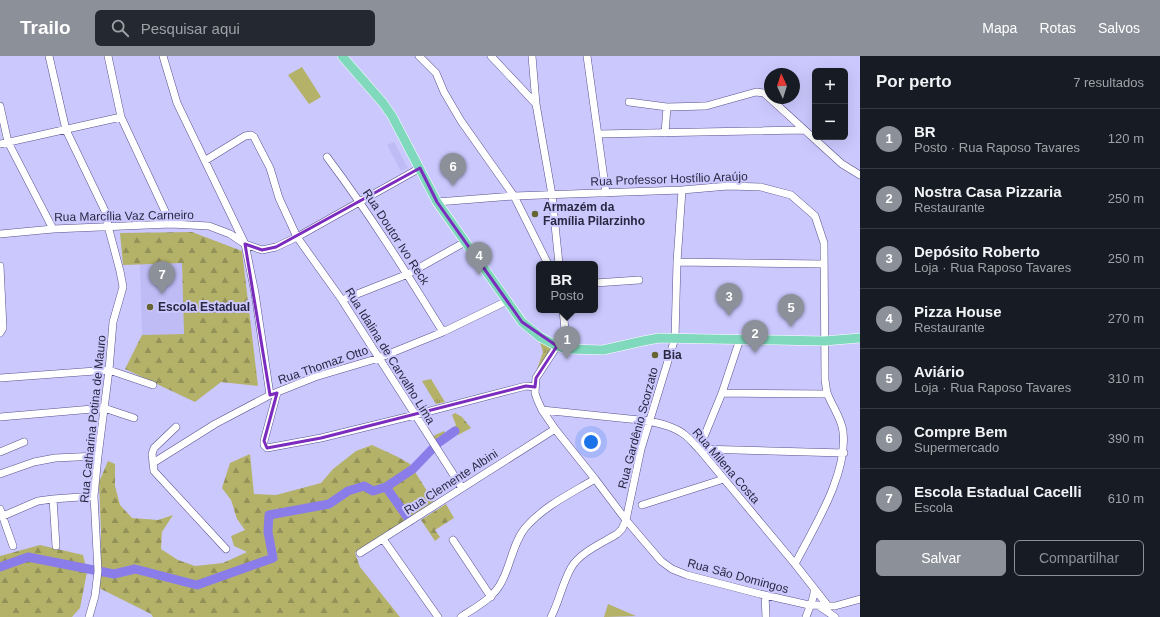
<!DOCTYPE html>
<html lang="pt">
<meta charset="utf-8">
<style>
body{margin:0;font-family:Helvetica,sans-serif;background:#242831;color:#f1f3f6}
.controls{position:absolute;right:12px;top:12px;display:grid;overflow:hidden;border-radius:6px;box-shadow:0 4px 16px #0002}
.controls button{width:36px;height:36px;display:grid;place-items:center;padding:0;border:0;border-bottom:1px solid #363941;background:#171b24;color:#f1f3f6;font:20px sans-serif}
.compass{position:absolute;left:764px;top:12px;width:36px;height:36px;border-radius:50%;background:#171b24;box-shadow:0 4px 16px #0002;rotate:356deg}
.you{position:absolute;left:591px;top:386px;width:14px;height:14px;margin:-10px;border:3px solid #fff;border-radius:50%;background:#1a73e8;box-shadow:0 0 0 6px #1a73e833}
.badge{display:grid;place-items:center;width:26px;height:26px;border-radius:50%;background:#8c9099;color:#fff;font-size:13px;font-weight:700}
.pin{position:absolute;translate:-50% -33px;filter:drop-shadow(0 1px 2px #0008)}
.pin::after{content:'';position:absolute;top:21px;width:14px;height:12px;background:inherit;clip-path:polygon(0 0,100% 0,50% 100%)}
.popup{position:absolute;left:536px;top:205px;width:62px;height:52px;box-sizing:border-box;display:grid;place-content:center;border-radius:6px;background:#171b24;filter:drop-shadow(0 1px 3px #0005);font-size:13px;white-space:nowrap;color:#9ea1a6}
.popup b{font-size:15px;color:#f1f3f6}
.popup::after{content:'';position:absolute;left:50%;top:100%;margin-left:-8px;border:8px solid transparent;border-top-color:#171b24}
.list{margin:0;padding:0;list-style:none}
h2{display:flex;justify-content:space-between;align-items:center;height:52px;margin:0;padding:0 16px;font-size:17px}
h2 small{font-size:13px;font-weight:400;color:#9ea1a6}
.list li{display:grid;grid-template-columns:26px 1fr auto;gap:12px;align-items:center;box-sizing:border-box;height:60px;padding:0 16px;border-top:1px solid #363941}
.list b{display:block;font-size:15px;white-space:nowrap}
.list p{margin:0;font-size:13px;white-space:nowrap;color:#9ea1a6}
.list em{font-size:13px;font-style:normal;color:#9ea1a6}
.actions{display:flex;gap:8px;padding:12px 16px}
.actions a{flex:1;padding:9px 0;border:1px solid #8c9099;border-radius:6px;text-align:center;font-size:14px;color:#8c9099}
.actions .main{background:#8c9099;color:#fff}
.icon{flex:none;width:22px;height:22px;fill:none;stroke:currentColor;stroke-width:2;stroke-linecap:round;stroke-linejoin:round}
.map{position:relative;flex:none;width:860px;height:561px;overflow:hidden}
header{display:flex;align-items:center;gap:24px;box-sizing:border-box;height:56px;padding:0 20px;background:#8c9099;color:#fff}
header strong{font-size:19px}
nav{display:flex;gap:22px;margin-inline-start:auto;font-size:14px}
.search{width:280px;height:36px;background:#242831;display:flex;align-items:center;gap:10px;box-sizing:border-box;padding:0 14px;border-radius:6px;color:#9ea1a6;font-size:15px}
main{display:flex}
aside{flex:1;background:#171b24}
.map>svg:first-child{display:block}
.built{fill:#bebbf5}
.grass{fill:url(#grass-tufts)}
.forest{fill:url(#forest-firs)}
.pitch{fill:#b4b269}
.lines{fill:none;stroke-linecap:round;stroke-linejoin:round}
.river{stroke:#8b7de9;stroke-width:9}
.minor-casing{stroke:#58528c;stroke-width:8}
.major-casing{stroke:#fff;stroke-width:10}
.minor{stroke:#fff;stroke-width:7}
.major{stroke:#80d8bd;stroke-width:9}
.marked{fill:none;stroke:#7b2cbf;stroke-width:3;stroke-linejoin:round}
.poi-dot{fill:#666431;stroke:#cbc8fe;stroke-width:1.5}
.labels{text-anchor:middle;stroke-width:4;stroke-linejoin:round;paint-order:stroke}
.street-label{font-size:12px;fill:#292741;stroke:#cbc8fe}
.poi-label{font-size:12px;font-weight:bold;fill:#292741;stroke:#cbc8fe;text-anchor:start}
</style>
<header>
<strong>Trailo</strong>
<div class="search"><svg class="icon" aria-label="search" viewBox="0 0 24 24"><circle cx="10" cy="10" r="6"/><path d="M15 15l6 6"/></svg>Pesquisar aqui</div>
<nav><a>Mapa</a><a>Rotas</a><a>Salvos</a></nav>
</header>
<main>
<div class="map">
<svg width="860" height="561" viewBox="0 0 860 561">
<defs>
<pattern id="grass-tufts" width="24" height="20" patternUnits="userSpaceOnUse"><rect width="24" height="20" fill="#b4b269"/><path d="M3 7l-1-3M5 7V3M7 7l1-3M15 17l-1-3M17 17v-4M19 17l1-3" fill="none" stroke="#929158"/></pattern>
<pattern id="forest-firs" width="22" height="20" patternUnits="userSpaceOnUse"><rect width="22" height="20" fill="#b4b269"/><path d="M5 1l3.5 6h-7zM16 11l3.5 6h-7z" fill="#929158"/></pattern>
</defs>
<rect width="100%" height="100%" fill="#cbc8fe"/>
<path class="built" d="M394,86L408,112L401,115L387,89Z
M182,207L184,278L142,279L140,208Z"/>
<path class="grass" d="M540,286L550,292V294L536,316L543,296Z
M431,323L445,346L436,348L422,325Z
M444,375L450,384L440,390L433,380Z"/>
<path class="forest" d="M192,176L242,195L258,330L221,326L195,346L125,313L142,279L184,278L182,207L123,209L120,177Z
M455,357L462,361L471,372L458,379L452,373L456,369L452,359Z
M372,389L398,401L410,408L434,446L411,460L394,473L355,497L360,511L400,561H153L151,558L99,532L101,476L99,426L108,405L115,408V430L120,449L132,462L158,464L173,459L162,476L161,493L178,504L195,510L223,507L247,496L234,490L231,480L245,474L237,463L231,444L222,432L230,407L250,398L254,438L276,439L321,427L333,413L356,395Z
M446,448L454,462L435,474L440,481L435,485L421,464Z
M40,489L83,499L87,516L80,552L72,561H0V500Z"/>
<path class="pitch" d="M302,11L321,41L309,48L288,19Z
M608,548L636,560L604,561Z"/>
<g class="lines">
<path class="river" d="M386,431L410,465
M0,511L28,501L114,518L135,513L197,529L273,502L268,476L269,459L329,448L348,435L364,430L373,435L386,431L413,413L438,387L455,375"/>
<defs>
<path id="minor" d="M49,0L66,74L106,157L108,170L120,215L123,231L113,266L109,314L98,400L94,440L98,515L95,540L89,561
M108,0L121,61L171,168
M163,0L177,47L245,188L255,237L270,339
M419,0L436,17L444,36L461,65L514,140L548,208
M491,0L536,48
M532,0L536,48L552,139L559,208
M587,0L606,137
M629,46L667,51L706,50L756,36L764,37L842,108L860,119
M0,50L8,86L53,173
M665,77L667,51
M598,78L804,74
M0,88L121,61
M327,101C369,157 406,216 443,276
M206,104L245,80L251,79L254,81L270,112L279,142L297,181L342,244L462,432
M437,146L514,140L682,134L728,130L761,131L791,139L815,160L824,187L825,324C826,329 826,335 828,339C833,352 842,363 843,376C848,418 814,471 795,508
M0,178L53,173L171,168L209,170L230,178L245,188L262,194L276,191L297,181L420,112
M677,206L824,208
M0,210L3,272L0,277
M595,227L639,224
M342,244L408,218L465,186
M563,254L567,293
M740,283L722,337L699,393L844,397
M557,290L536,322L535,337L537,343L542,354L555,373L595,423L626,464L661,505L672,513L687,519L760,538L809,549L835,550L860,543
M0,322L109,314L153,329
M277,337L264,385V389L267,392L321,382L415,359L526,330L535,331
M722,337L827,338
M542,354L649,365C662,368 675,371 685,379C690,383 694,388 699,393L795,508L828,550
M0,361L104,352L134,362
M176,371L154,392L152,398L154,415L226,493
M0,396L24,386
M153,407L215,368L270,339L315,321L379,302L443,276L507,245
M0,418L34,406L55,402L98,400
M53,443L56,490
M642,449L724,423
M0,453L13,490
M3,460L38,445L53,443L94,440
M383,483L438,561
M453,484L491,541
M360,497L555,373
M765,539L766,561
M819,550L835,561
M461,561C476,551 494,542 502,525C511,508 513,487 525,472C544,450 570,438 595,423
M551,561C559,546 562,528 571,512C579,497 602,487 617,478L622,473L626,464L641,393L675,282L677,206L682,134
M806,561C809,552 815,542 814,533"/>
<path id="major" d="M342,0L383,47L392,60L437,146L522,266L540,281L557,290L567,293L603,294L643,285L659,282L824,285L860,282"/>
</defs>
<use href="#minor" class="minor-casing"/>
<use href="#major" class="major-casing"/>
<use href="#minor" class="minor"/>
<use href="#major" class="major"/>
</g>
<path class="marked" d="M420,112L437,146L522,266L557,290L536,322L535,331L526,330L321,382L267,392L264,385L277,337L270,339L245,188L262,194L276,191Z"/>
<g class="poi-dot">
<circle cx="535" cy="158" r="4"/>
<circle cx="150" cy="251" r="4"/>
<circle cx="655" cy="299" r="4"/>
</g>
<g class="labels">
<g class="street-label">
<text transform="translate(669 123) rotate(-2)" y="4">Rua Professor Hostílio Araújo</text>
<text transform="translate(124 160) rotate(-1)" y="4">Rua Marcília Vaz Carneiro</text>
<text transform="translate(396 181) rotate(57)" y="4">Rua Doutor Ivo Reck</text>
<text transform="translate(390 300) rotate(58)" y="4">Rua Idalina de Carvalho Lima</text>
<text transform="translate(323 309) rotate(-19)" y="4">Rua Thomaz Otto</text>
<text transform="translate(93 363) rotate(-84)" y="4">Rua Catharina Potina de Mauro</text>
<text transform="translate(638 372) rotate(-75)" y="4">Rua Gardênio Scorzato</text>
<text transform="translate(726 410) rotate(49)" y="4">Rua Milena Costa</text>
<text transform="translate(451 426) rotate(-33)" y="4">Rua Clemente Albini</text>
<text transform="translate(738 520) rotate(15)" y="4">Rua São Domingos</text>
</g>
<g class="poi-label">
<text x="543" y="155">Armazém da<tspan x="543" dy="14">Família Pilarzinho</tspan></text>
<text x="158" y="255">Escola Estadual</text>
<text x="663" y="303">Bia</text>
</g>
</g>
</svg>
<div class="controls">
<button>+</button>
<button>−</button>
</div>
<svg class="compass" viewBox="-18 -18 36 36"><path d="M0-13l5 13h-10z" fill="#e53935"/><path d="M0 13l5-13h-10z" fill="#9ea1a6"/></svg>
<div class="you"></div>
<div class="pin badge" style="left:567px;top:303px">1</div>
<div class="popup"><b>BR</b>Posto</div>
<div class="pin badge" style="left:755px;top:297px">2</div>
<div class="pin badge" style="left:729px;top:260px">3</div>
<div class="pin badge" style="left:479px;top:219px">4</div>
<div class="pin badge" style="left:791px;top:271px">5</div>
<div class="pin badge" style="left:453px;top:130px">6</div>
<div class="pin badge" style="left:162px;top:238px">7</div>
</div>
<aside>
<h2>Por perto<small>7 resultados</small></h2>
<ul class="list">
<li><span class="badge">1</span><div><b>BR</b><p>Posto · Rua Raposo Tavares</p></div><em>120 m</em></li>
<li><span class="badge">2</span><div><b>Nostra Casa Pizzaria</b><p>Restaurante</p></div><em>250 m</em></li>
<li><span class="badge">3</span><div><b>Depósito Roberto</b><p>Loja · Rua Raposo Tavares</p></div><em>250 m</em></li>
<li><span class="badge">4</span><div><b>Pizza House</b><p>Restaurante</p></div><em>270 m</em></li>
<li><span class="badge">5</span><div><b>Aviário</b><p>Loja · Rua Raposo Tavares</p></div><em>310 m</em></li>
<li><span class="badge">6</span><div><b>Compre Bem</b><p>Supermercado</p></div><em>390 m</em></li>
<li><span class="badge">7</span><div><b>Escola Estadual Cacelli</b><p>Escola</p></div><em>610 m</em></li>
</ul>
<div class="actions"><a class="main">Salvar</a><a>Compartilhar</a></div>
</aside>
</main>
